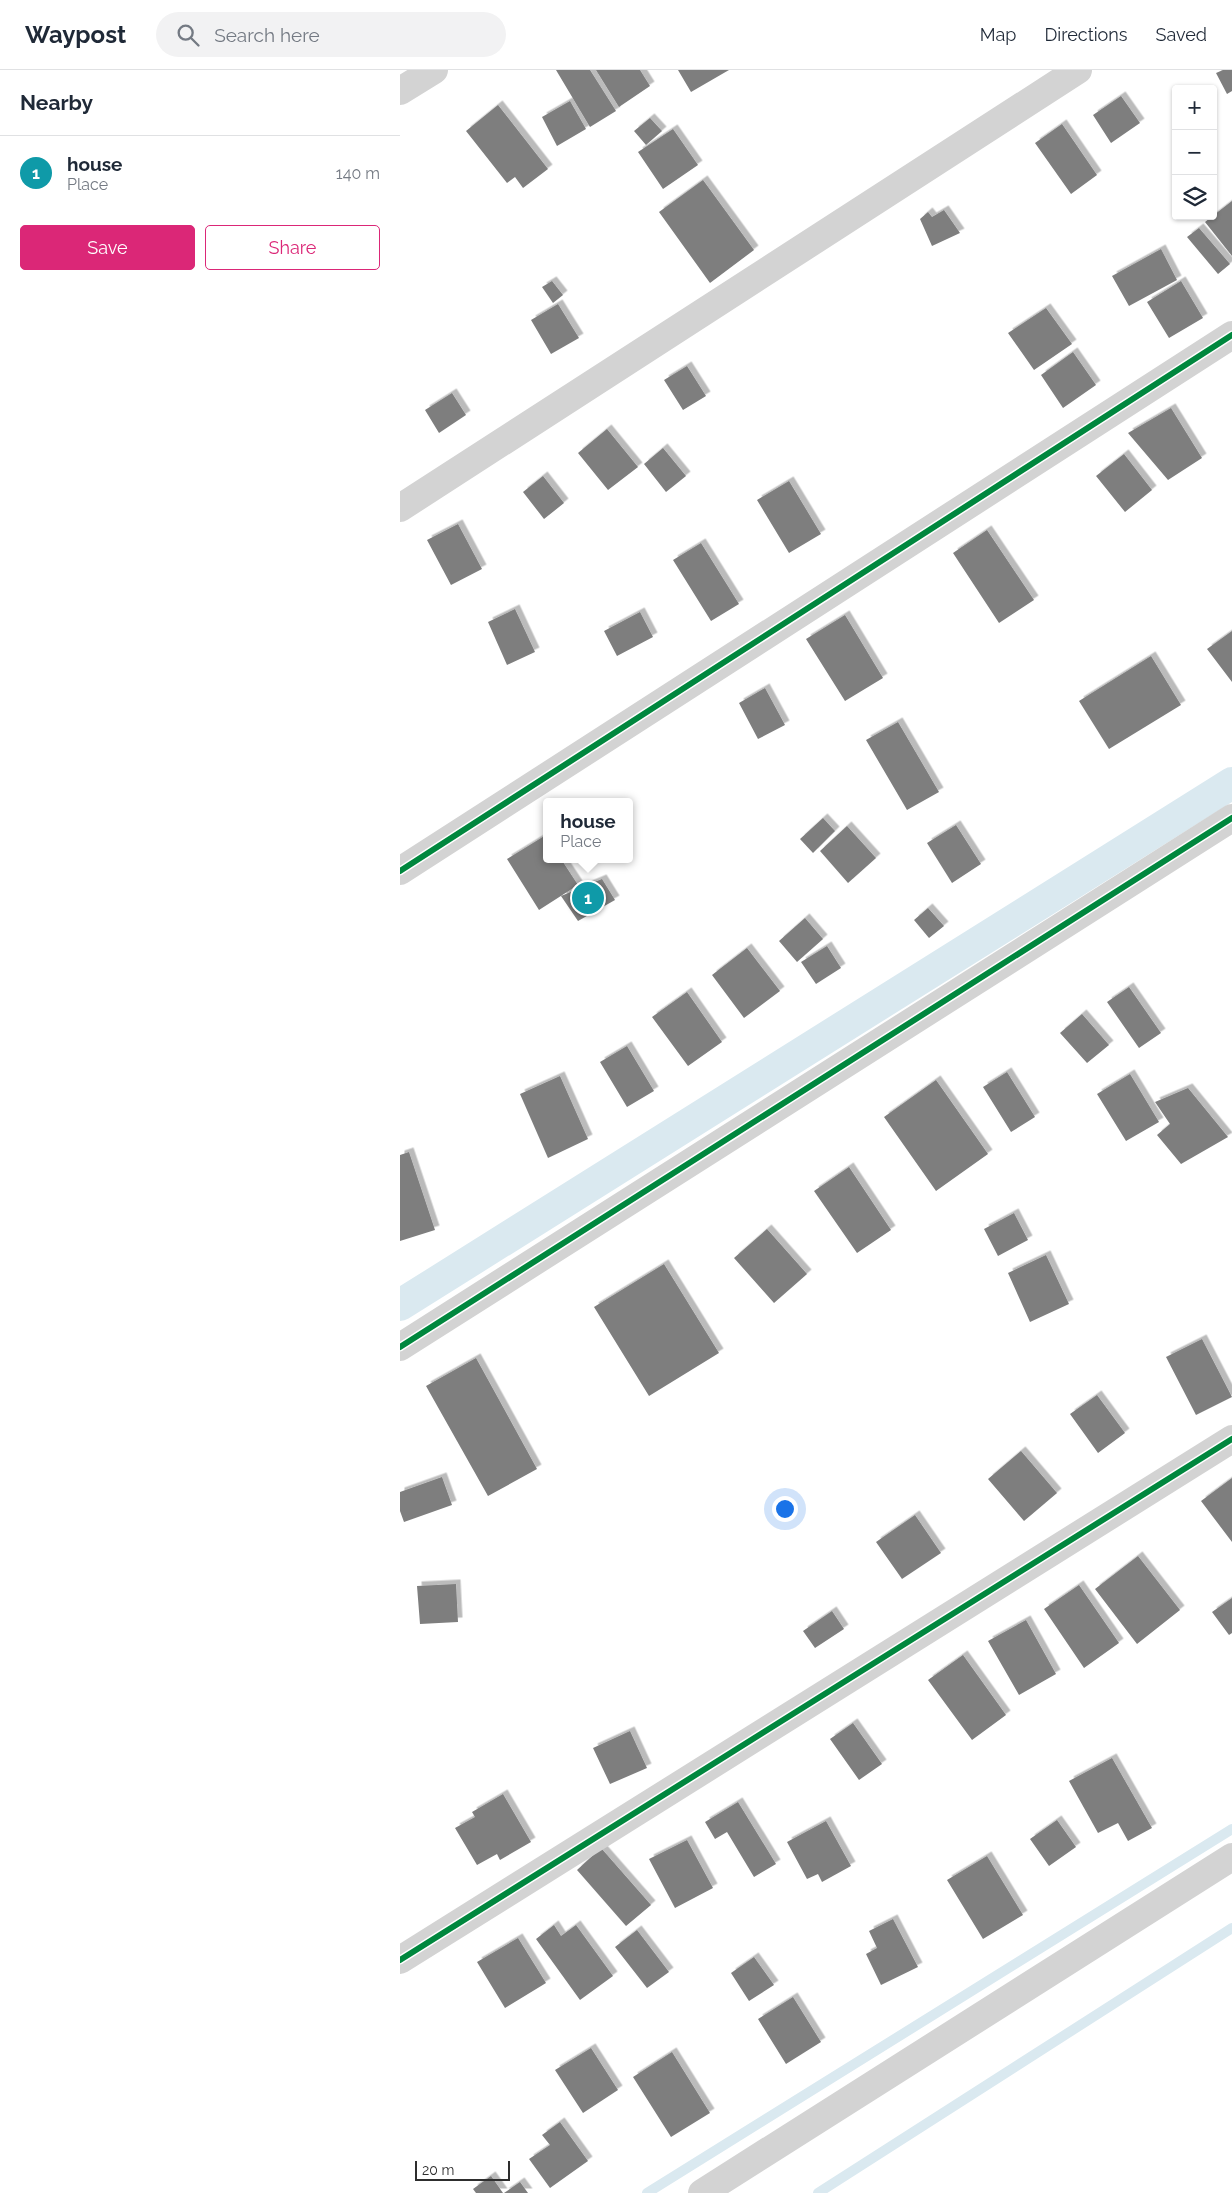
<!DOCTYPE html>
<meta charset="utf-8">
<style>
body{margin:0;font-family:Raleway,sans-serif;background:#f2f2f3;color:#1f2937}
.controls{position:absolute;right:15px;top:15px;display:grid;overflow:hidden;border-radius:5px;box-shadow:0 1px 4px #0004}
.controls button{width:45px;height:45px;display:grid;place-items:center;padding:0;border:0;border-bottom:1px solid #e0e1e3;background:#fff;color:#1f2937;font:25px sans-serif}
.scale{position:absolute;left:15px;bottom:12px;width:95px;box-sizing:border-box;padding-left:5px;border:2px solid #2e2e2e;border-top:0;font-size:14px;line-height:18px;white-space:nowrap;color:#2e2e2e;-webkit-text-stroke:4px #fff;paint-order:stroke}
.you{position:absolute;left:384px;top:1438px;width:18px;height:18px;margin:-12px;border:4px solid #fff;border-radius:50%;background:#1a73e8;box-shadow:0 0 0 8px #1a73e833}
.badge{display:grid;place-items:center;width:32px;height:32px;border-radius:50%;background:#db2777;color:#fff;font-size:16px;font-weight:700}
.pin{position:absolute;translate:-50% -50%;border:2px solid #fff;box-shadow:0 1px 5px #0006}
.popup{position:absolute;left:143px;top:728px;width:90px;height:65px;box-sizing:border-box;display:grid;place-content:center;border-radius:5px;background:#fff;filter:drop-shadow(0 1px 4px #0005);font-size:16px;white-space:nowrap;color:#747a83}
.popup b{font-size:19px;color:#1f2937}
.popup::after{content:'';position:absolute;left:50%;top:100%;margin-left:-10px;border:10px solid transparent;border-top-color:#fff}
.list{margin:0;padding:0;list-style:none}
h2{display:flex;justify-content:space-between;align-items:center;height:65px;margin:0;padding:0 20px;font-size:21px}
h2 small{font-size:16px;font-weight:400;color:#747a83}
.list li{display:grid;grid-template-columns:32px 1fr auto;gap:15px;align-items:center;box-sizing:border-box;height:75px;padding:0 20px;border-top:1px solid #e0e1e3}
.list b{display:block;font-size:19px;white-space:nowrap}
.list p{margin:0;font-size:16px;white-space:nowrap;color:#747a83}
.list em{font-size:16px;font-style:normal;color:#747a83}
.actions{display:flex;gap:10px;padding:15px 20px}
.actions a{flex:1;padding:11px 0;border:1px solid #db2777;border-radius:5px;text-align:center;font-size:18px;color:#db2777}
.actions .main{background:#db2777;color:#fff}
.icon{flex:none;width:28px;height:28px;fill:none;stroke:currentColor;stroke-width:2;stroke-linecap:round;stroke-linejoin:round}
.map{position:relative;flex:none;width:832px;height:2123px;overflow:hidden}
header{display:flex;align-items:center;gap:30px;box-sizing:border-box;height:70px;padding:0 25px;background:#fff;border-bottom:1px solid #e0e1e3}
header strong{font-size:24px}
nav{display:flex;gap:28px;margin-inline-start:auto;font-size:18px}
.search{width:350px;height:45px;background:#f2f2f3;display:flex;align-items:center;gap:12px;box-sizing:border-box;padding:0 18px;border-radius:28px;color:#747a83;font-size:19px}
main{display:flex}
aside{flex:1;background:#fff}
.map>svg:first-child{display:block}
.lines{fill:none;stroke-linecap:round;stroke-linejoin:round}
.stream{stroke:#dae9f0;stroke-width:10}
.canal{stroke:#dae9f0;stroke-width:32}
.building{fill:#7e7e7e;filter:url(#shadow)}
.minor{stroke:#d3d3d3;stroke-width:28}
.cycleway-casing{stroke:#fff;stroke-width:9}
.cycleway{stroke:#00873e;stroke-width:6}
</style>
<header>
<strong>Waypost</strong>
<div class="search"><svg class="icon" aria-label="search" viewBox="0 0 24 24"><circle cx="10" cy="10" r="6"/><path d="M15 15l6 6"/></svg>Search here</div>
<nav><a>Map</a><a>Directions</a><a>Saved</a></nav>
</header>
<main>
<aside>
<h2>Nearby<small></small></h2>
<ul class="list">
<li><span class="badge" style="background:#0f9aa8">1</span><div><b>house</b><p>Place</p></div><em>140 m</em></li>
</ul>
<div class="actions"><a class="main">Save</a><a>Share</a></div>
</aside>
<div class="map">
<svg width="832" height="2123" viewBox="0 0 832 2123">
<defs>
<filter id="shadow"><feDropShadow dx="4.5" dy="-4.5" stdDeviation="0" flood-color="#0004"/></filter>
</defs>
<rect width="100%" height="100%" fill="#fff"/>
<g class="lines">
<path class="stream" d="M247,2123L832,1759
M418,2123L832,1858"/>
<path class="canal" d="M0,1235L832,713"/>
</g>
<path class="building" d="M156,0H190L216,41L190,57Z
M196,0H240L250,16L219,37Z
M278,0H329L291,22Z
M823,0H832V21L827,24L816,3Z
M721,26L740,53L711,73L693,45Z
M170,31L186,59L157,76L142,47Z
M98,35L148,99L123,118L115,107L107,113L66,61Z
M250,48L262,61L246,75L234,61Z
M662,54L697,105L671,124L635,73Z
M273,59L298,95L263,119L238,82Z
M303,110L354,180L310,213L259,142Z
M832,131V186L805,152Z
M544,140L560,163L532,176L520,149L528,142L532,147Z
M799,158L830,194L818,204L787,167Z
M761,179L777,210L729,236L712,206Z
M152,211L163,225L153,233L142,217Z
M781,211L803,248L769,268L747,232Z
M158,234L179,268L151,284L131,250Z
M646,238L672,274L634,300L608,263Z
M673,282L696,315L663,338L641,305Z
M287,296L306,326L283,340L264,310Z
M52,323L66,345L39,363L25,340Z
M771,338L802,388L768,410L728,363Z
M207,359L238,397L208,420L178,383Z
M263,378L286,406L266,422L244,394Z
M724,384L752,420L725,442L696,406Z
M143,406L164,433L144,449L123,422Z
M389,411L421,464L389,483L357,430Z
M58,454L82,499L51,515L27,470Z
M587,460L634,530L599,553L553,483Z
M301,473L339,534L311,551L273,490Z
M115,539L135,582L107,595L88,552Z
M240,542L253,567L217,586L204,561Z
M445,545L483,608L445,631L406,569Z
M832,561V612L807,579Z
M751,586L781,635L709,679L679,631Z
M365,618L385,655L358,669L339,633Z
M498,652L539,722L507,740L466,670Z
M423,748L435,761L413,783L400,769Z
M556,755L581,794L552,813L527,773Z
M447,756L476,788L448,813L420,781Z
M146,765L147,789H161L178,815L139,840L107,789Z
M202,809L215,830L178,851L161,826Z
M528,838L544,856L529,868L514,850Z
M405,848L423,869L397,892L379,871Z
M427,876L441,898L416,914L401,892Z
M347,878L380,921L344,948L312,905Z
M729,917L761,963L739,978L707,932Z
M287,922L322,972L288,996L252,947Z
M682,944L709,975L687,993L660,963Z
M227,976L254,1021L227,1037L200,992Z
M607,1002L635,1047L611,1062L583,1017Z
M730,1004L759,1052L726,1071L697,1024Z
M160,1006L188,1069L148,1088L120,1024Z
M536,1010L588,1084L536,1121L484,1047Z
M788,1018L828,1067L781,1094L757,1065L770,1054L755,1032Z
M9,1082L35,1160L0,1171V1085Z
M449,1097L491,1160L457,1183L414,1121Z
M614,1143L628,1170L598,1186L584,1159Z
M367,1159L407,1204L374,1233L334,1188Z
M646,1185L669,1234L630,1252L608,1203Z
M264,1194L319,1283L249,1326L194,1237Z
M802,1269L832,1327L796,1345L766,1287Z
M76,1288L137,1399L88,1426L26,1316Z
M697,1325L725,1363L698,1383L670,1344Z
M621,1381L657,1423L624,1451L588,1409Z
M42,1407L52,1435L4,1452L0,1441V1422Z
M832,1408V1472L801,1431Z
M515,1445L541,1483L502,1509L476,1472Z
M738,1486L780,1540L737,1574L695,1519Z
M56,1514L58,1552L20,1554L17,1516Z
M679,1515L719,1573L684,1598L644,1539Z
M832,1528V1563L829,1565L812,1542Z
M432,1541L444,1559L415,1578L403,1561Z
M626,1550L656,1604L619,1625L588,1571Z
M563,1585L606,1645L572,1670L528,1610Z
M453,1653L482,1694L459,1710L430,1669Z
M230,1661L247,1698L210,1714L193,1678Z
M712,1688L752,1758L728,1771L718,1753L698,1763L669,1711Z
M103,1724L131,1772L100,1790L97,1784L77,1795L55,1758L75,1747L72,1742Z
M338,1732L376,1794L354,1807L327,1762L315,1769L305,1752Z
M657,1750L676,1777L649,1796L630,1769Z
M426,1751L451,1796L422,1812L418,1804L407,1809L387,1772Z
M287,1770L313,1818L275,1838L249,1789Z
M201,1778L251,1835L226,1856L177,1800Z
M587,1786L623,1845L583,1869L547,1810Z
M493,1849L518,1897L481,1915L466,1884L477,1878L469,1861Z
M154,1855L161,1866L176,1855L213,1906L180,1930L136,1869Z
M237,1860L269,1902L247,1918L215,1877Z
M118,1868L146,1913L105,1938L77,1892Z
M354,1887L374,1915L349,1931L331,1903Z
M393,1927L421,1972L386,1994L358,1949Z
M191,1978L218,2020L183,2043L155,2000Z
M272,1982L310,2043L271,2067L233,2007Z
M160,2052L188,2091L150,2118L129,2089L150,2075L142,2065Z
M91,2106L103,2123H76L73,2119Z
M120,2112L128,2123H104Z"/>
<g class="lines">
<path class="minor" d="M0,21L34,0
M0,438L678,0
M0,801L832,265
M0,1277L832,748
M0,1890L832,1369
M302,2123L832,1787"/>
<defs>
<path id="cycleway" d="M0,801L832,265
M0,1277L832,748
M0,1890L832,1369"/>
</defs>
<use href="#cycleway" class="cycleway-casing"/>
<use href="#cycleway" class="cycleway"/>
</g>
</svg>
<div class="controls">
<button>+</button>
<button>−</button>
<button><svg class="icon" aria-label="layers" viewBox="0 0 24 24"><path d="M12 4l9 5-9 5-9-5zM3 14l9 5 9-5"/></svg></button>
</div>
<div class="scale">20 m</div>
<div class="you"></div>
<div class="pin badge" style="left:188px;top:828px;background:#0f9aa8">1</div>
<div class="popup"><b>house</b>Place</div>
</div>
</main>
